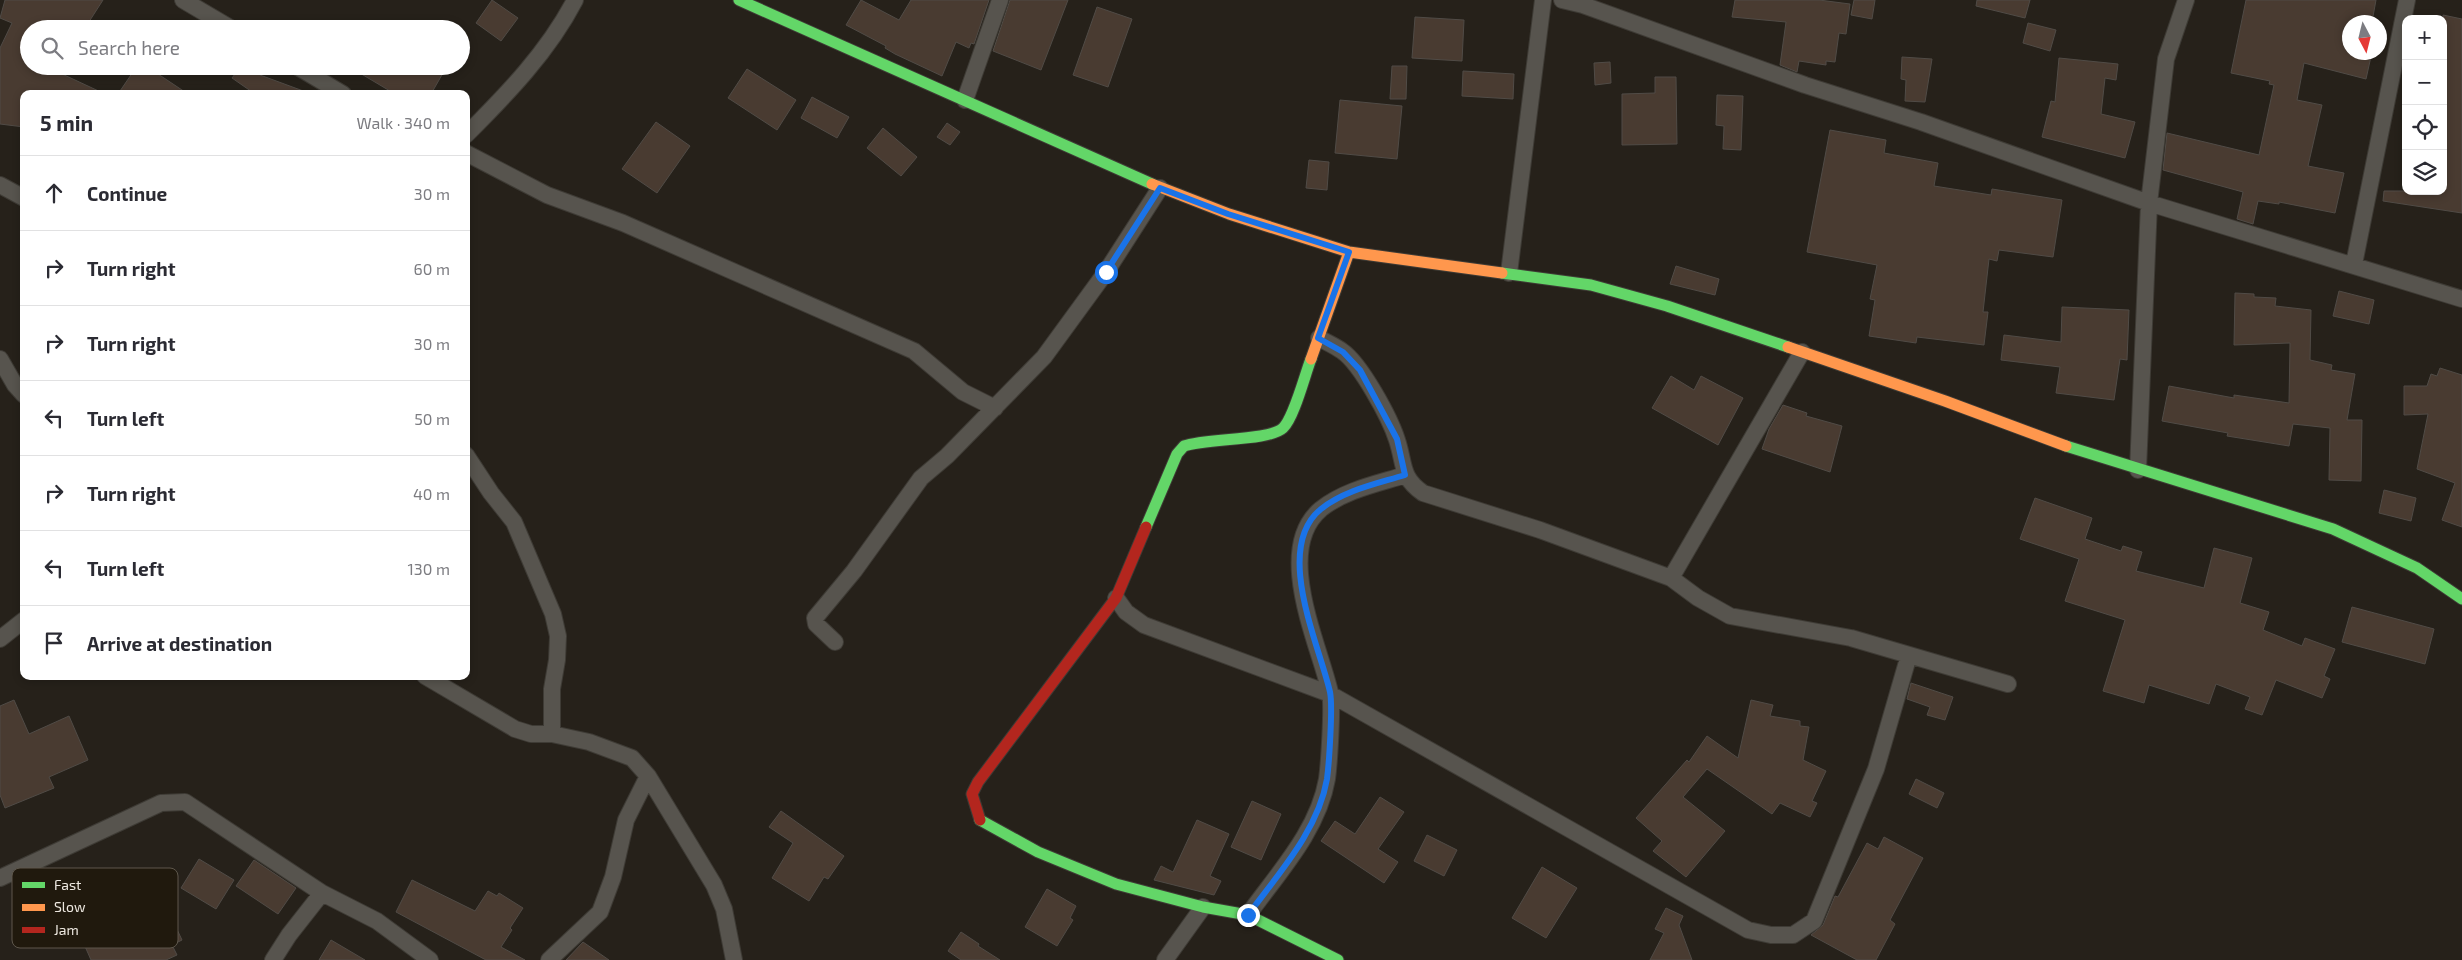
<!DOCTYPE html>
<meta charset="utf-8">
<style>
body{margin:0;font-family:"Exo 2",sans-serif;background:#f7f7f7;color:#2b2b33}
.controls{position:absolute;right:15px;top:15px;display:grid;overflow:hidden;border-radius:10px;box-shadow:0 2px 8px #0003}
.controls button{width:45px;height:45px;display:grid;place-items:center;padding:0;border:0;border-bottom:1px solid #e1e1e2;background:#fff;color:#2b2b33;font:25px sans-serif}
.compass{position:absolute;left:2342px;top:15px;width:45px;height:45px;border-radius:50%;background:#fff;box-shadow:0 2px 8px #0003;rotate:173deg}
.stop{position:absolute;width:15px;height:15px;margin:-11px;border:4px solid #1a73e8;border-radius:50%;background:#fff}
.stop.end{background:#1a73e8;border-color:#fff;box-shadow:0 1px 5px #0008}
.list{margin:0;padding:0;list-style:none}
h2{display:flex;justify-content:space-between;align-items:center;height:65px;margin:0;padding:0 20px;font-size:21px}
h2 small{font-size:16px;font-weight:400;color:#7c7c81}
.list li{display:grid;grid-template-columns:32px 1fr auto;gap:15px;align-items:center;box-sizing:border-box;height:75px;padding:0 20px;border-top:1px solid #e1e1e2}
.list b{display:block;font-size:19px;white-space:nowrap}
.list em{font-size:16px;font-style:normal;color:#7c7c81}
.icon{flex:none;width:28px;height:28px;fill:none;stroke:currentColor;stroke-width:2;stroke-linecap:round;stroke-linejoin:round}
.map{position:relative;flex:none;width:2462px;height:960px;overflow:hidden}
.search{position:absolute;background:#fff;box-shadow:0 2px 8px #0003;left:20px;top:20px;width:450px;height:55px;display:flex;align-items:center;gap:12px;box-sizing:border-box;padding:0 18px;border-radius:28px;color:#7c7c81;font-size:19px}
.panel{position:absolute;background:#fff;box-shadow:0 2px 8px #0003;left:20px;top:90px;width:450px;height:590px;border-radius:10px}
.map>svg:first-child{display:block}
.building{fill:#493b31;stroke:#504b46}
.lines{fill:none;stroke-linecap:round;stroke-linejoin:round}
.street-casing{stroke:#3e3b35;stroke-width:18}
.fast-casing{stroke:#3e3b35;stroke-width:13}
.slow-casing{stroke:#3e3b35;stroke-width:13}
.jam-casing{stroke:#3e3b35;stroke-width:13}
.street{stroke:#57544e;stroke-width:16}
.fast{stroke:#63d668;stroke-width:11}
.slow{stroke:#ff974d;stroke-width:11}
.jam{stroke:#b3261e;stroke-width:11}
.route{stroke:#1a73e8;stroke-width:6}
.key{fill:#20190d;stroke:#5e574c;stroke-width:1}
.key-label{font-size:14px;fill:#ede8e0}
</style>
<div class="map">
<svg width="2462" height="960" viewBox="0 0 2462 960">
<rect width="100%" height="100%" fill="#26211a"/>
<path class="building" d="M5,0H103L85,28L73,21L70,29H29V66H45L105,94H24V127L0,124V48L12,23L0,18Z
M492,0L518,18L501,41L476,23Z
M861,0L899,20L911,0H989L974,44L971,43L969,48L956,42L942,76L895,54L885,48L886,46L846,25Z
M1010,0H1068L1041,70L993,51Z
M1735,0H1819L1850,4L1846,34L1839,33L1835,62L1826,61V65L1799,61L1797,72L1780,65L1786,22L1732,17Z
M1854,0H1875L1872,19L1851,15Z
M1977,0H2030L2025,18L1976,6Z
M2246,0H2376L2372,22H2350V52H2372L2366,79L2304,63L2297,100L2322,105L2308,166L2344,173L2335,213L2279,202V204L2258,201L2253,224L2237,219L2243,192L2163,170L2167,133L2259,155L2274,85L2269,84L2270,81L2231,73Z
M1097,7L1132,19L1108,87L1073,75Z
M2443,15L2462,19V213L2383,201L2384,191H2443Z
M1415,17L1464,20L1462,61L1412,58Z
M2028,23L2056,30L2050,51L2023,43Z
M1902,57L1932,59L1925,102L1905,101L1906,80L1901,79Z
M2059,58L2118,64L2116,80L2105,78L2101,114L2135,122L2125,158L2042,137L2051,101L2055,102Z
M1610,62L1611,83L1595,85L1594,63Z
M137,66H146L188,94H118Z
M241,66H267L260,75L306,92V94H255L232,78Z
M348,66H447L431,94H395Z
M1392,66H1407L1406,99H1390Z
M747,69L796,100L777,130L728,98Z
M1463,71L1514,74L1513,99L1462,96Z
M1655,77H1676L1677,144L1622,145V94L1655,93Z
M1717,95L1743,96L1741,150L1723,149L1724,126L1716,125Z
M812,97L849,117L837,138L801,118Z
M1340,100L1402,106L1397,159L1335,153Z
M656,122L690,146L657,193L622,169Z
M947,123L960,132L950,145L937,137Z
M883,128L917,157L901,176L867,148Z
M1830,130L1886,140L1884,153L1938,163L1934,186L1991,195L1992,189L2062,200L2053,257L1999,250L1997,261L1989,259L1983,312H1988L1984,345L1917,337L1916,343L1869,336L1875,300L1870,299L1877,265L1807,252Z
M1309,160L1329,162L1327,190L1306,188Z
M1676,266L1719,279L1715,295L1670,284Z
M2339,291L2374,300L2369,324L2333,316Z
M2235,293L2254,294V297L2276,298L2275,306L2311,310L2310,360L2332,365L2331,370L2355,374L2347,420H2362L2361,481L2329,480L2330,428L2293,424L2289,446L2227,436L2228,433L2162,421L2169,386L2234,398V395L2289,403L2290,343L2234,345Z
M2062,307L2129,310L2127,360L2120,359L2114,400L2056,393L2060,367L2001,360L2004,335L2061,342Z
M2440,368L2462,375V527L2442,520L2455,483L2417,469L2428,414L2404,415V386H2427L2431,374L2437,376Z
M1671,376L1694,390L1701,376L1743,398L1718,445L1652,408Z
M1783,405L1807,413L1806,416L1842,426L1830,472L1762,449L1769,429Z
M2384,490L2416,498L2411,521L2379,513Z
M2035,498L2092,518L2085,539L2121,551L2123,546L2142,552L2136,571L2204,588L2214,548L2252,558L2240,603L2269,612L2263,630L2302,646L2305,638L2335,649L2324,676L2330,679L2322,698L2276,680L2262,715L2245,709L2250,697L2216,684L2209,704L2149,685L2144,703L2103,691L2125,620L2065,601L2079,559L2020,539Z
M2352,607L2434,629L2425,664L2342,642Z
M1911,683L1953,697L1945,720L1927,715L1930,707L1907,699Z
M14,700L29,734L69,716L88,760L49,777L54,788L5,808L0,795V706Z
M1751,700L1773,705L1770,716L1800,721V726L1809,727L1803,760L1826,771L1812,801L1817,803L1810,817L1780,803L1772,814L1707,769L1683,797L1725,831L1686,877L1653,851L1662,841L1636,818L1687,760L1689,762L1707,736L1738,758Z
M1916,779L1944,793L1937,808L1909,794Z
M1380,797L1404,812L1378,849L1398,862L1384,883L1321,841L1335,821L1355,834Z
M1252,801L1281,814L1261,860L1231,847Z
M781,811L844,856L828,879L824,877L809,901L772,878L793,843L769,827Z
M1197,820L1229,834L1210,876L1221,881L1214,895L1154,880L1161,866L1173,872Z
M1427,835L1457,850L1444,876L1414,861Z
M1884,837L1923,858L1890,920L1895,924L1876,960H1857L1811,935L1823,925L1835,896L1838,897L1867,843L1878,849Z
M199,859L234,880L216,909L181,888Z
M254,860L296,888L278,914L236,886Z
M1542,867L1577,888L1546,938L1512,918Z
M412,880L475,911L488,891L497,896L499,893L523,908L510,928L512,930L501,947L525,960H486L396,912Z
M1047,889L1076,906L1070,918L1073,920L1057,946L1025,927Z
M109,903L114,914L134,905L148,936L174,923L182,940L172,945L177,955L166,960H91L73,919Z
M1666,908L1683,916L1679,925L1692,960H1650L1664,933L1655,929Z
M961,932L979,944L978,946L1000,960H961L948,951Z
M331,940L365,960H319Z
M583,942L609,960H566Z"/>
<g class="lines">
<defs>
<path id="street" d="M183,0L232,29
M1562,0L1583,5L1805,85L1921,122L2149,203L2462,299
M296,66L343,94
M965,100L1000,0
M466,135C507,94 548,52 575,0
M466,153L547,195L623,223L914,351L963,392L995,408
M0,185L24,198
M2354,264L2407,0
M1509,273L1543,0
M1319,338C1326,342 1335,346 1342,351C1361,364 1390,418 1397,440C1405,464 1400,477 1423,493L1540,530L1671,578L1698,598L1730,616L1851,638L2008,684
M0,359L15,385L24,395
M466,455L491,493L514,522L553,614L558,636L557,660L552,689V734
M2138,470L2149,203L2166,59L2186,0
M1671,578L1802,352
M1116,598L1126,612L1144,625L1330,694L1748,930L1771,935H1793L1814,921L1876,769L1909,655
M0,639L24,620
M835,642L816,624L815,618L854,571L921,478L947,456L1044,357L1106,272L1160,188
M425,676L515,729L531,734H552L589,742L632,758L648,776L714,885L724,909L734,960
M0,878L161,803L185,802L322,893
M1248,915C1278,873 1318,831 1327,779C1329,764 1333,706 1330,692C1319,644 1273,549 1321,509C1345,490 1376,484 1405,475
M273,960L289,935L322,893L377,921L430,960
M549,960L600,912L613,877L626,820L648,776
M1165,960L1203,907"/>
<path id="fast" d="M739,0L1152,184
M1502,273L1591,285L1667,306L1788,347
M2066,446L2333,529L2417,568L2462,599
M1146,527L1177,454L1184,446C1207,438 1269,441 1283,428C1294,418 1305,374 1311,359
M980,820L1038,852L1116,884L1203,907L1248,915L1338,960"/>
<path id="slow" d="M1152,184L1229,214L1349,252L1502,273
M1788,347L1945,401L2066,446
M1311,359L1349,252"/>
<path id="jam" d="M980,820L972,794L978,782L1116,598L1146,527"/>
</defs>
<use href="#street" class="street-casing"/>
<use href="#fast" class="fast-casing"/>
<use href="#slow" class="slow-casing"/>
<use href="#jam" class="jam-casing"/>
<use href="#street" class="street"/>
<use href="#fast" class="fast"/>
<use href="#slow" class="slow"/>
<use href="#jam" class="jam"/>
</g>
<g class="lines">
<path class="route" d="M1106,272L1160,188L1228,214L1349,252L1318,338L1343,352L1360,370L1397,439L1405,475C1376,484 1345,490 1321,509C1273,548 1319,644 1330,692C1333,706 1329,764 1327,779C1318,831 1278,874 1248,915"/>
</g>
<rect x="12" y="868" width="166" height="80" rx="8" class="key"/>
<rect x="22" y="882" width="23" height="6" fill="#63d668"/>
<rect x="22" y="904" width="23" height="7" fill="#ff974d"/>
<rect x="22" y="927" width="23" height="6" fill="#b3261e"/>
<g class="key-label">
<text x="54" y="890">Fast</text>
<text x="54" y="912">Slow</text>
<text x="54" y="935">Jam</text>
</g>
</svg>
<div class="controls">
<button>+</button>
<button>−</button>
<button><svg class="icon" aria-label="locate" viewBox="0 0 24 24"><circle cx="12" cy="12" r="6"/><path d="M12 2v4M12 18v4M2 12h4M18 12h4"/></svg></button>
<button><svg class="icon" aria-label="layers" viewBox="0 0 24 24"><path d="M12 4l9 5-9 5-9-5zM3 14l9 5 9-5"/></svg></button>
</div>
<svg class="compass" viewBox="-18 -18 36 36"><path d="M0-13l5 13h-10z" fill="#e53935"/><path d="M0 13l5-13h-10z" fill="#7c7c81"/></svg>
<div class="stop" style="left:1106px;top:272px"></div>
<div class="stop end" style="left:1248px;top:915px"></div>
<div class="search"><svg class="icon" aria-label="search" viewBox="0 0 24 24"><circle cx="10" cy="10" r="6"/><path d="M15 15l6 6"/></svg>Search here</div>
<section class="panel">
<h2>5 min<small>Walk · 340 m</small></h2>
<ul class="list">
<li><svg class="icon" aria-label="ahead" viewBox="0 0 24 24"><path d="M12 20V5M6 11l6-6 6 6"/></svg><div><b>Continue</b></div><em>30 m</em></li>
<li><svg class="icon" aria-label="right" viewBox="0 0 24 24"><path d="M7 20v-9h11M14 6l5 5-5 5"/></svg><div><b>Turn right</b></div><em>60 m</em></li>
<li><svg class="icon" aria-label="right" viewBox="0 0 24 24"><path d="M7 20v-9h11M14 6l5 5-5 5"/></svg><div><b>Turn right</b></div><em>30 m</em></li>
<li><svg class="icon" aria-label="left" viewBox="0 0 24 24"><path d="M17 20v-9H6M10 6l-5 5 5 5"/></svg><div><b>Turn left</b></div><em>50 m</em></li>
<li><svg class="icon" aria-label="right" viewBox="0 0 24 24"><path d="M7 20v-9h11M14 6l5 5-5 5"/></svg><div><b>Turn right</b></div><em>40 m</em></li>
<li><svg class="icon" aria-label="left" viewBox="0 0 24 24"><path d="M17 20v-9H6M10 6l-5 5 5 5"/></svg><div><b>Turn left</b></div><em>130 m</em></li>
<li><svg class="icon" aria-label="arrive" viewBox="0 0 24 24"><path d="M6 21V4h12l-3 4 3 4H6"/></svg><div><b>Arrive at destination</b></div></li>
</ul>
</section>
</div>
